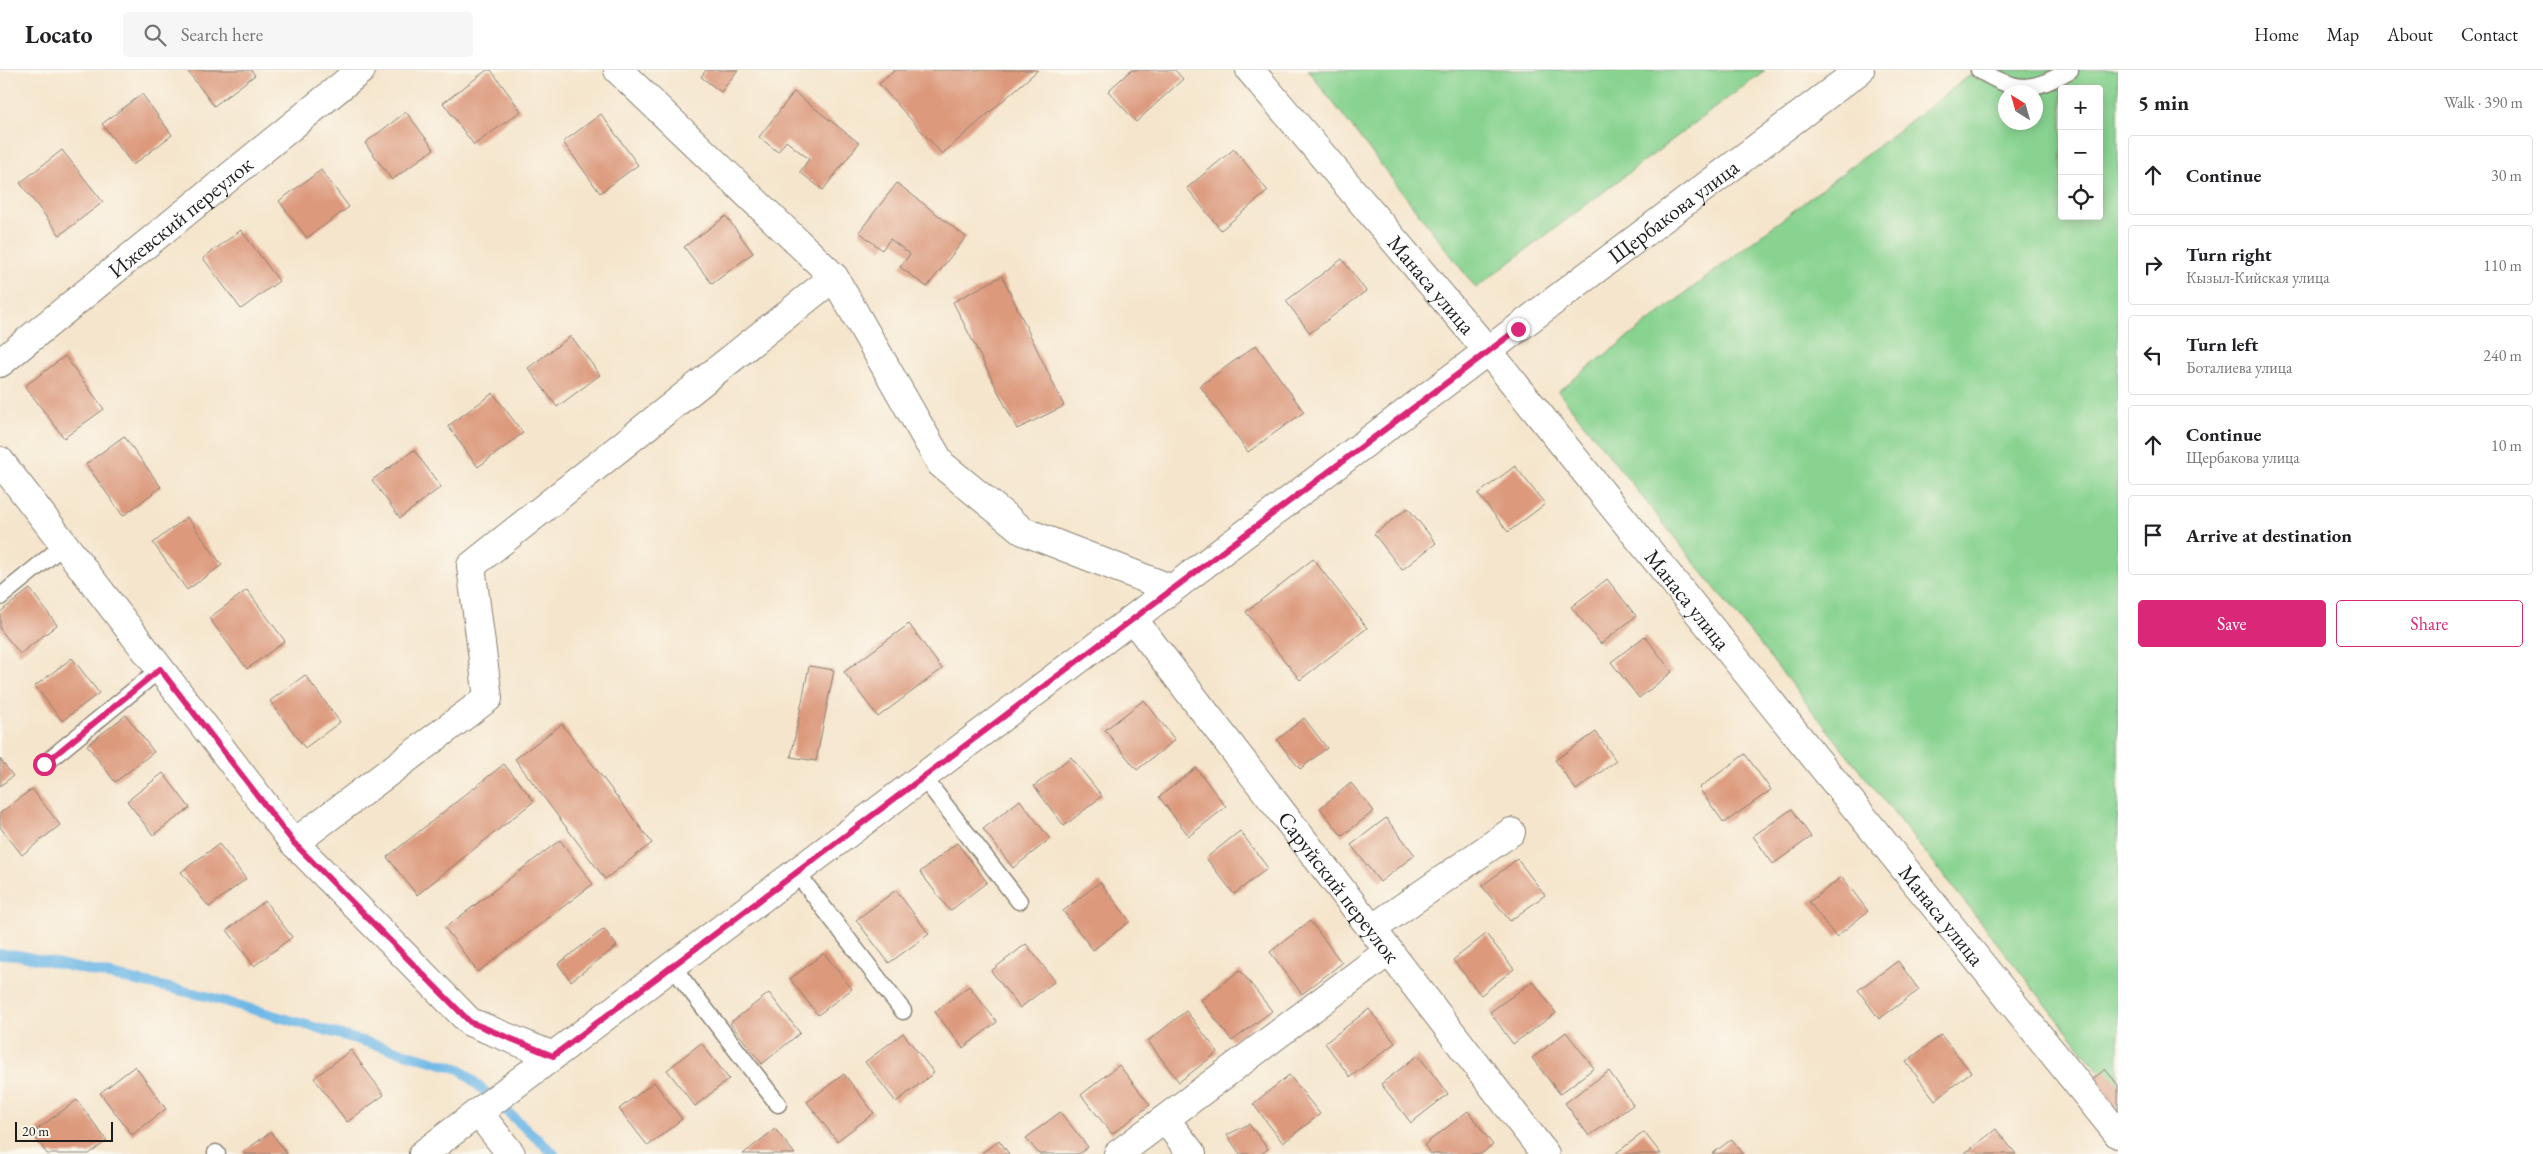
<!DOCTYPE html>
<meta charset="utf-8">
<style>
body{margin:0;font-family:"EB Garamond",serif;background:#f6f6f6;color:#202124}
.controls{position:absolute;right:15px;top:15px;display:grid;overflow:hidden;border-radius:5px;box-shadow:0 2px 12px #0003}
.controls button{width:45px;height:45px;display:grid;place-items:center;padding:0;border:0;border-bottom:1px solid #e0e0e0;background:#fff;color:#202124;font:25px sans-serif}
.compass{position:absolute;left:1998px;top:15px;width:45px;height:45px;border-radius:50%;background:#fff;box-shadow:0 2px 12px #0003;rotate:323deg}
.scale{position:absolute;left:15px;bottom:12px;width:98px;box-sizing:border-box;padding-left:5px;border:2px solid #1c1c1c;border-top:0;font-size:14px;line-height:18px;white-space:nowrap;color:#1c1c1c;-webkit-text-stroke:4px #fbf7ec;paint-order:stroke}
.stop{position:absolute;width:15px;height:15px;margin:-11px;border:4px solid #db2777;border-radius:50%;background:#fff}
.stop.end{background:#db2777;border-color:#fff;box-shadow:0 1px 5px #0008}
.list{margin:0;padding:0;list-style:none}
h2{display:flex;justify-content:space-between;align-items:center;height:65px;margin:0;padding:0 20px;font-size:21px}
h2 small{font-size:16px;font-weight:400;color:#757577}
.list li{display:grid;grid-template-columns:32px 1fr auto;gap:15px;align-items:center;box-sizing:border-box;height:80px;margin:0 10px 10px;padding:0 10px;border:1px solid #e0e0e0;border-radius:5px}
.list b{display:block;font-size:19px;white-space:nowrap}
.list p{margin:0;font-size:16px;white-space:nowrap;color:#757577}
.list em{font-size:16px;font-style:normal;color:#757577}
.actions{display:flex;gap:10px;padding:15px 20px}
.actions a{flex:1;padding:11px 0;border:1px solid #db2777;border-radius:5px;text-align:center;font-size:18px;color:#db2777}
.actions .main{background:#db2777;color:#fff}
.icon{flex:none;width:28px;height:28px;fill:none;stroke:currentColor;stroke-width:2;stroke-linecap:round;stroke-linejoin:round}
.map{position:relative;flex:none;width:2118px;height:1084px;overflow:hidden}
header{display:flex;align-items:center;gap:30px;box-sizing:border-box;height:70px;padding:0 25px;background:#fff;border-bottom:1px solid #e0e0e0}
header strong{font-size:24px}
nav{display:flex;gap:28px;margin-inline-start:auto;font-size:18px}
.search{width:350px;height:45px;background:#f6f6f6;display:flex;align-items:center;gap:12px;box-sizing:border-box;padding:0 18px;border-radius:5px;color:#757577;font-size:19px}
main{display:flex}
aside{flex:1;background:#fff}
.map>svg:first-child{display:block}
.green{fill:#88d390;stroke:#527856;fill-rule:evenodd}
.lines{fill:none;stroke-linecap:round;stroke-linejoin:round}
.stream{stroke:#6eb8e7;stroke-width:10}
.building{fill:#dc997c}
.service-casing{stroke:#888074;stroke-width:19}
.minor-casing{stroke:#888074;stroke-width:30}
.tertiary-casing{stroke:#888074;stroke-width:30}
.service{stroke:#fff;stroke-width:16}
.minor{stroke:#fff;stroke-width:28}
.tertiary{stroke:#fff;stroke-width:28}
.route{stroke:#db2777;stroke-width:6}
.labels{text-anchor:middle;stroke-width:4;stroke-linejoin:round;paint-order:stroke}
.street-label{font-size:22px;fill:#1c1c1c;stroke:#fbf7ec}
</style>
<header>
<strong>Locato</strong>
<div class="search"><svg class="icon" aria-label="search" viewBox="0 0 24 24"><circle cx="10" cy="10" r="6"/><path d="M15 15l6 6"/></svg>Search here</div>
<nav><a>Home</a><a>Map</a><a>About</a><a>Contact</a></nav>
</header>
<main>
<div class="map">
<svg width="2118" height="1084" viewBox="0 0 2118 1084">
<rect width="100%" height="100%" fill="#fbf7ec"/>
<filter id="ink" filterUnits="userSpaceOnUse"><feTurbulence type="fractalNoise" baseFrequency=".02" numOctaves="2"/><feDisplacementMap in="SourceGraphic" scale="10" xChannelSelector="R" yChannelSelector="G"/><feConvolveMatrix kernelMatrix="1 2 1 2 8 2 1 2 1" color-interpolation-filters="sRGB"/></filter>
<filter id="wash" filterUnits="userSpaceOnUse"><feTurbulence type="fractalNoise" baseFrequency=".0096" numOctaves="4" result="noise"/><feDisplacementMap in="SourceGraphic" scale="20" xChannelSelector="R" yChannelSelector="G"/><feGaussianBlur stdDeviation="1.12" result="paint"/><feColorMatrix in="noise" values="0 0 0 0 0 0 0 0 0 0 0 0 0 0 0 0 0 1.4 0 .05"/><feComposite in="paint" operator="in"/></filter>
<g filter="url(#wash)">
<rect width="100%" height="100%" fill="#f5e5cc"/>
<path class="green" d="M1308,0H1765L1476,218Z
M1977,0H2118V1025L1558,321ZM2062,19H2099V146H2062ZM2006,22H2036V52H2006Z"/>
<g class="lines">
<path class="stream" d="M0,884L18,885L206,926L460,999L554,1084"/>
</g>
<g id="blocks">
<path class="building" d="M187,0H251L255,5L214,36Z
M487,0H491L521,41L474,75L443,33Z
M706,0H738L721,22L701,7Z
M895,0H1038L942,84L879,14Z
M1131,0H1175L1183,9L1136,52L1108,21Z
M794,22L859,73L823,120L800,102L809,89L786,71L778,82L759,67Z
M142,24L172,65L133,95L102,54Z
M406,42L434,79L392,110L365,73Z
M601,44L638,95L600,123L563,72Z
M1234,79L1268,121L1221,160L1187,118Z
M62,80L103,132L60,165L20,113Z
M321,100L349,137L307,168L279,131Z
M897,113L966,167L927,217L900,197L910,184L890,169L882,180L859,162Z
M726,146L753,183L712,214L684,177Z
M241,160L279,211L241,239L203,188Z
M1342,189L1366,221L1310,263L1286,231Z
M1002,206L1064,336L1017,359L953,232Z
M571,266L600,305L557,337L528,298Z
M1256,275L1304,342L1248,382L1200,316Z
M65,286L104,339L64,368L25,316Z
M493,323L523,363L478,397L448,356Z
M124,366L161,417L123,446L86,394Z
M414,380L441,417L400,448L372,410Z
M1515,396L1545,434L1508,462L1478,424Z
M1408,438L1436,473L1402,500L1374,464Z
M187,447L222,495L187,520L153,473Z
M1313,489L1367,558L1300,610L1246,542Z
M1607,509L1636,546L1601,574L1571,537Z
M30,519L57,555L20,584L0,559V542Z
M247,520L285,571L247,599L209,548Z
M909,554L942,599L878,647L844,602Z
M1645,566L1672,602L1639,628L1611,592Z
M72,588L99,623L62,651L35,616Z
M809,596L834,600L816,691L791,687Z
M305,605L340,652L305,678L270,631Z
M1144,630L1175,670L1137,700L1105,660Z
M126,645L154,682L115,712L87,675Z
M1304,648L1327,678L1300,699L1277,670Z
M562,654L652,773L605,809L515,689Z
M1596,662L1616,691L1576,720L1555,690Z
M1745,684L1771,720L1724,753L1699,718Z
M1071,687L1102,726L1064,756L1034,716Z
M0,689L13,706L0,716Z
M504,694L534,731L417,825L387,787Z
M1196,698L1226,737L1189,766L1159,727Z
M163,703L190,738L153,765L127,731Z
M1351,713L1374,741L1342,766L1320,738Z
M32,719L60,755L22,785L0,757V743Z
M1020,730L1050,769L1013,798L983,759Z
M1792,739L1811,767L1773,794L1753,766Z
M1386,748L1415,785L1380,812L1351,775Z
M1240,761L1268,798L1234,824L1206,788Z
M560,770L593,814L478,902L445,858Z
M957,773L987,812L950,841L920,802Z
M219,774L246,809L209,837L181,802Z
M1517,789L1545,825L1510,851L1482,816Z
M1842,807L1868,841L1836,867L1809,832Z
M1100,812L1130,851L1093,880L1063,841Z
M896,820L929,864L889,893L856,850Z
M265,831L292,867L254,896L227,860Z
M1310,851L1342,893L1302,924L1270,882Z
M604,859L617,876L571,911L558,894Z
M1486,864L1514,899L1481,925L1453,890Z
M1026,874L1055,911L1020,938L991,901Z
M824,883L852,919L818,945L790,909Z
M1898,891L1919,920L1879,949L1858,920Z
M1240,900L1272,941L1232,971L1201,930Z
M1533,911L1556,943L1513,974L1490,942Z
M969,916L997,952L963,978L935,942Z
M769,923L800,963L762,994L730,953Z
M1369,939L1395,973L1350,1007L1325,973Z
M1186,941L1218,982L1179,1012L1148,971Z
M1566,962L1594,998L1560,1024L1532,988Z
M903,963L934,1003L896,1032L865,992Z
M1941,965L1971,1002L1935,1030L1906,992Z
M701,973L729,1009L695,1036L667,1000Z
M351,980L384,1025L347,1052L314,1008Z
M1418,985L1448,1024L1411,1053L1381,1014Z
M1119,995L1150,1035L1112,1064L1081,1025Z
M135,996L166,1039L132,1065L100,1023Z
M2105,999L2118,1015V1043L2092,1010Z
M1609,1001L1633,1035L1589,1066L1565,1033Z
M844,1004L874,1043L837,1071L807,1032Z
M1289,1005L1320,1044L1283,1073L1253,1034Z
M654,1012L682,1049L648,1076L619,1039Z
M77,1030L107,1071L89,1084H47L32,1063Z
M1468,1041L1493,1075L1481,1084H1431L1424,1075Z
M1060,1042L1088,1077L1079,1084H1039L1026,1068Z
M1249,1054L1268,1079L1261,1084H1240L1227,1065Z
M775,1059L795,1084H743Z
M1996,1059L2016,1084H1964Z
M271,1062L287,1084H244L243,1082Z
M1644,1062L1661,1084H1615Z
M1732,1069L1743,1084H1712Z
M999,1070L1009,1084H981Z"/>
</g>
</g>
<g filter="url(#ink)">
<use href="#blocks" fill-opacity="0" stroke="#888074" stroke-width="1"/>
<g class="lines">
<defs>
<path id="service" d="M1979,0C2018,23 2031,22 2070,0
M0,527L64,475
M44,694L160,599
M923,707L1019,831
M796,802L903,941
M672,896L778,1034
M216,1083L217,1084"/>
<g id="minor">
<path id="s1" d="M1250,0L1488,281"/>
<path d="M834,207L941,394L1023,461L1172,519"/>
<path id="s2" d="M0,293L361,0"/>
<path d="M0,391L294,773L470,952L553,986"/>
<path id="s3" d="M1133,549L1545,1084"/>
<path d="M294,773L488,628L471,496L834,207L618,0"/>
<path d="M1372,859L1511,762"/>
<path d="M478,1042L511,1084"/>
<path d="M1165,1049L1192,1084"/>
<path d="M1118,1084L1389,881"/>
</g>
<g id="tertiary">
<path id="s4" d="M1488,281L2118,1064"/>
<path id="s5" d="M423,1084L1860,0"/>
</g>
</defs>
<use href="#service" class="service-casing"/>
<use href="#minor" class="minor-casing"/>
<use href="#tertiary" class="tertiary-casing"/>
<use href="#service" class="service"/>
<use href="#minor" class="minor"/>
<use href="#tertiary" class="tertiary"/>
</g>
</g>
<g class="lines" filter="url(#ink)">
<path class="route" d="M44,694L160,599L294,773L470,952L553,986L1518,259"/>
</g>
<g class="labels">
<g class="street-label">
<text dy="8" stroke="none"><textPath href="#s5" startOffset="1566">Щербакова улица</textPath></text>
<text dy="8" stroke="none"><textPath href="#s2" startOffset="232">Ижевский переулок</textPath></text>
<text dy="8" stroke="none"><textPath href="#s1" startOffset="281">Манаса улица</textPath></text>
<text dy="8" stroke="none"><textPath href="#s4" startOffset="319">Манаса улица</textPath></text>
<text dy="8" stroke="none"><textPath href="#s3" startOffset="338">Саруйский переулок</textPath></text>
<text dy="8" stroke="none"><textPath href="#s4" startOffset="724">Манаса улица</textPath></text>
</g>
</g>
</svg>
<div class="controls">
<button>+</button>
<button>−</button>
<button><svg class="icon" aria-label="locate" viewBox="0 0 24 24"><circle cx="12" cy="12" r="6"/><path d="M12 2v4M12 18v4M2 12h4M18 12h4"/></svg></button>
</div>
<svg class="compass" viewBox="-18 -18 36 36"><path d="M0-13l5 13h-10z" fill="#e53935"/><path d="M0 13l5-13h-10z" fill="#757577"/></svg>
<div class="scale">20 m</div>
<div class="stop" style="left:44px;top:694px"></div>
<div class="stop end" style="left:1518px;top:259px"></div>
</div>
<aside>
<h2>5 min<small>Walk · 390 m</small></h2>
<ul class="list">
<li><svg class="icon" aria-label="ahead" viewBox="0 0 24 24"><path d="M12 20V5M6 11l6-6 6 6"/></svg><div><b>Continue</b></div><em>30 m</em></li>
<li><svg class="icon" aria-label="right" viewBox="0 0 24 24"><path d="M7 20v-9h11M14 6l5 5-5 5"/></svg><div><b>Turn right</b><p>Кызыл-Кийская улица</p></div><em>110 m</em></li>
<li><svg class="icon" aria-label="left" viewBox="0 0 24 24"><path d="M17 20v-9H6M10 6l-5 5 5 5"/></svg><div><b>Turn left</b><p>Боталиева улица</p></div><em>240 m</em></li>
<li><svg class="icon" aria-label="ahead" viewBox="0 0 24 24"><path d="M12 20V5M6 11l6-6 6 6"/></svg><div><b>Continue</b><p>Щербакова улица</p></div><em>10 m</em></li>
<li><svg class="icon" aria-label="arrive" viewBox="0 0 24 24"><path d="M6 21V4h12l-3 4 3 4H6"/></svg><div><b>Arrive at destination</b></div></li>
</ul>
<div class="actions"><a class="main">Save</a><a>Share</a></div>
</aside>
</main>
